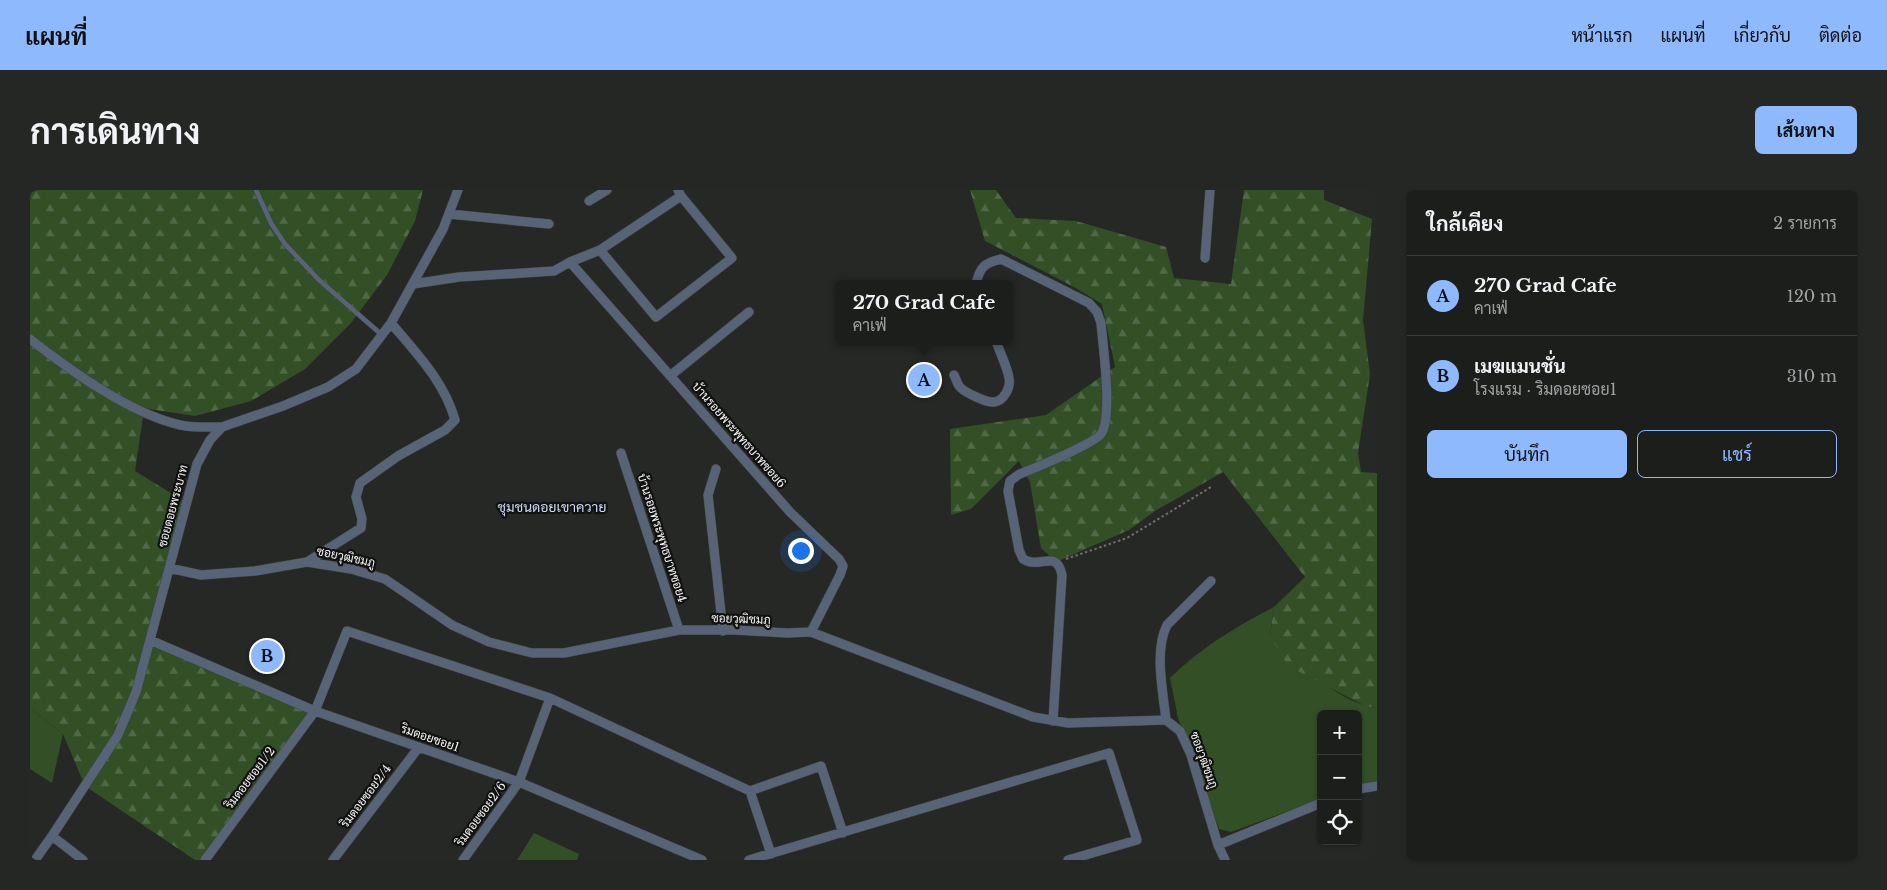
<!DOCTYPE html>
<html lang="th">
<meta charset="utf-8">
<style>
body{margin:0;font-family:"Libre Baskerville",Sarabun,serif;background:#252725;color:#f1f3f6}
.controls{position:absolute;right:15px;bottom:15px;display:grid;overflow:hidden;border-radius:8px;box-shadow:0 1px 4px #0004}
.controls button{width:45px;height:45px;display:grid;place-items:center;padding:0;border:0;border-bottom:1px solid #3a3c3b;background:#1c1e1c;color:#f1f3f6;font:25px sans-serif}
.you{position:absolute;left:770px;top:360px;width:18px;height:18px;margin:-12px;border:4px solid #fff;border-radius:50%;background:#1a73e8;box-shadow:0 0 0 8px #1a73e833}
.badge{display:grid;place-items:center;width:32px;height:32px;border-radius:50%;background:#8eb9fd;color:#111;font-size:16px;font-weight:700}
.pin{position:absolute;translate:-50% -50%;border:2px solid #fff;box-shadow:0 1px 5px #0006}
.popup{position:absolute;left:805px;top:90px;width:178px;height:65px;box-sizing:border-box;display:grid;place-content:center;border-radius:8px;background:#1c1e1c;filter:drop-shadow(0 1px 4px #0005);font-size:16px;white-space:nowrap;color:#a0a2a3}
.popup b{font-size:19px;color:#f1f3f6}
.popup::after{content:'';position:absolute;left:50%;top:100%;margin-left:-10px;border:10px solid transparent;border-top-color:#1c1e1c}
.list{margin:0;padding:0;list-style:none}
h2{display:flex;justify-content:space-between;align-items:center;height:65px;margin:0;padding:0 20px;font-size:21px}
h2 small{font-size:16px;font-weight:400;color:#a0a2a3}
.list li{display:grid;grid-template-columns:32px 1fr auto;gap:15px;align-items:center;box-sizing:border-box;height:80px;padding:0 20px;border-top:1px solid #3a3c3b}
.list b{display:block;font-size:19px;white-space:nowrap}
.list p{margin:0;font-size:16px;white-space:nowrap;color:#a0a2a3}
.list em{font-size:16px;font-style:normal;color:#a0a2a3}
.actions{display:flex;gap:10px;padding:15px 20px}
.actions a{flex:1;padding:11px 0;border:1px solid #8eb9fd;border-radius:8px;text-align:center;font-size:18px;color:#8eb9fd}
.actions .main{background:#8eb9fd;color:#111}
.icon{flex:none;width:28px;height:28px;fill:none;stroke:currentColor;stroke-width:2;stroke-linecap:round;stroke-linejoin:round}
.map{position:relative;flex:none;width:1347px;height:670px;overflow:hidden;border-radius:8px}
header{display:flex;align-items:center;gap:30px;box-sizing:border-box;height:70px;padding:0 25px;background:#8eb9fd;color:#111}
header strong{font-size:24px}
nav{display:flex;gap:28px;margin-inline-start:auto;font-size:18px}
.intro{display:flex;align-items:center;justify-content:space-between;box-sizing:border-box;height:120px;padding:0 30px}
h1{margin:0;font-size:35px}
.button{padding:12px 22px;border-radius:8px;background:#8eb9fd;color:#111;font-size:18px;font-weight:700}
main{display:flex;gap:30px;padding:0 30px}
aside{flex:1;background:#1c1e1c;border-radius:8px;box-shadow:0 1px 4px #0004}
.map>svg:first-child{display:block}
.grass{fill:#324f26}
.forest{fill:url(#forest-firs)}
.lines{fill:none;stroke-linecap:round;stroke-linejoin:round}
.lane-casing{stroke:#434543;stroke-width:5.5}
.street-casing{stroke:#434543;stroke-width:10}
.path{stroke:#6d6f6d;stroke-width:2;stroke-dasharray:2.5 2.5;stroke-linecap:butt}
.lane{stroke:#576377;stroke-width:4.5}
.street{stroke:#576377;stroke-width:9}
.labels{text-anchor:middle;stroke-width:4.5;stroke-linejoin:round;paint-order:stroke}
.street-label{font-size:12px;fill:#f4f5f3;stroke:#101110}
.neighbourhood-label{font-size:14px;fill:#ccdcf6;stroke:#101110}
</style>
<header>
<strong>แผนที่</strong>
<nav><a>หน้าแรก</a><a>แผนที่</a><a>เกี่ยวกับ</a><a>ติดต่อ</a></nav>
</header>
<div class="intro"><h1>การเดินทาง</h1><a class="button">เส้นทาง</a></div>
<main>
<div class="map">
<svg width="1347" height="670" viewBox="0 0 1347 670">
<defs>
<pattern id="forest-firs" width="22" height="20" patternUnits="userSpaceOnUse" patternTransform="scale(1.25)"><rect width="22" height="20" fill="#324f26"/><path d="M5 1l3.5 6h-7zM16 11l3.5 6h-7z" fill="#506946"/></pattern>
</defs>
<rect width="100%" height="100%" fill="#262826"/>
<path class="grass" d="M1244,417L1240,446C1270,472 1307,513 1347,518V591L1328,595V524H1291V609L1201,642L1189,639L1148,528L1140,488C1169,459 1207,436 1244,417Z
M0,518L33,544L22,593L0,579Z
M504,643L549,664L547,670H487Z"/>
<path class="forest" d="M0,0H393L385,31L357,85L321,133L275,179L221,211L165,226L100,216L113,226L105,281L157,313L120,450L285,521L175,670H165L55,596L33,544L0,518Z
M940,0H966L986,28L1046,31L1136,57L1144,88L1201,94L1214,0H1294V10L1342,29L1333,130L1340,184L1328,263L1331,282L1347,283V518L1335,516L1258,476L1240,446L1244,417L1275,387L1193,282L1125,321L1099,340L1026,372L1011,358L1000,292L989,271L941,319L921,325L920,239L1016,225L1085,177L1072,114L1044,97L955,51Z"/>
<g class="lines">
<defs>
<path id="lane" d="M226,0L241,33L255,54L289,90L352,145"/>
<path id="street" d="M559,11L577,0
M419,24L519,34
M570,60L626,127L702,68L651,6L648,0
M1175,68L1180,0
M540,72L760,322L809,369L813,376L810,385L781,442
M383,94L429,87L524,81L540,72L570,60L651,6
M946,94C950,77 954,73 971,69L1059,113L1067,122L1071,133C1073,156 1083,227 1071,244C1062,255 1004,278 988,285L980,291L978,301L989,360L993,369C1010,380 1026,358 1032,385L1023,531
M0,149C41,181 99,223 150,235C163,238 179,237 192,237
M924,185C926,189 927,193 929,196C933,202 957,213 964,212C974,211 981,197 979,188C977,176 970,163 966,151
M640,186L719,122
M591,263L649,440
M686,279L678,305L693,441
M277,372L331,338L332,329L326,307L330,293L368,266L415,240L425,230C414,191 386,163 361,133
M139,378L171,385L225,381L277,372L321,379L355,389L422,435L459,452L502,463H534L649,440H706L757,443L781,442L1003,527L1038,533L1136,530L1150,541L1161,565L1188,655L1195,670
M120,450L285,521L489,592L672,670
M1136,530C1133,501 1124,461 1137,435L1181,391
M1328,599L1347,596
M720,601L741,664
M22,646L53,670
M1188,655L1291,613
M5,670L22,646L88,545L106,502L167,274L180,250L192,237L253,216L298,197L326,179L361,133L413,39L428,0
M175,670L285,521L317,441L520,508L720,601L791,576L813,643
M303,670L389,557
M433,670L489,592L520,508
M719,670L1079,563L1107,650L1038,670"/>
</defs>
<use href="#lane" class="lane-casing"/>
<use href="#street" class="street-casing"/>
<path class="path" d="M1036,369L1097,348L1181,297"/>
<use href="#lane" class="lane"/>
<use href="#street" class="street"/>
</g>
<g class="labels">
<g class="street-label">
<text transform="translate(709 245) rotate(49)" y="4">บ้านรอยพระพุทธบาทซอย6</text>
<text transform="translate(143 316) rotate(-75)" y="4">ซอยดอยพระบาท</text>
<text transform="translate(632 348) rotate(72)" y="4">บ้านรอยพระพุทธบาทซอย4</text>
<text transform="translate(316 367) rotate(12)" y="4">ซอยวุฒิชมภู</text>
<text transform="translate(711 429) rotate(2)" y="4">ซอยวุฒิชมภู</text>
<text transform="translate(400 548) rotate(19)" y="4">ริมดอยซอย1</text>
<text transform="translate(1174 570) rotate(70)" y="4">ซอยวุฒิชมภู</text>
<text transform="translate(220 588) rotate(-53)" y="4">ริมดอยซอย1/2</text>
<text transform="translate(336 606) rotate(-53)" y="4">ริมดอยซอย2/4</text>
<text transform="translate(451 624) rotate(-54)" y="4">ริมดอยซอย2/6</text>
</g>
<g class="neighbourhood-label">
<text x="522" y="322">ชุมชนดอยเขาควาย</text>
</g>
</g>
</svg>
<div class="controls">
<button>+</button>
<button>−</button>
<button><svg class="icon" aria-label="locate" viewBox="0 0 24 24"><circle cx="12" cy="12" r="6"/><path d="M12 2v4M12 18v4M2 12h4M18 12h4"/></svg></button>
</div>
<div class="you"></div>
<div class="pin badge" style="left:894px;top:190px">A</div>
<div class="popup"><b>270 Grad Cafe</b>คาเฟ่</div>
<div class="pin badge" style="left:237px;top:466px">B</div>
</div>
<aside>
<h2>ใกล้เคียง<small>2 รายการ</small></h2>
<ul class="list">
<li><span class="badge">A</span><div><b>270 Grad Cafe</b><p>คาเฟ่</p></div><em>120 m</em></li>
<li><span class="badge">B</span><div><b>เมฆแมนชั่น</b><p>โรงแรม · ริมดอยซอย1</p></div><em>310 m</em></li>
</ul>
<div class="actions"><a class="main">บันทึก</a><a>แชร์</a></div>
</aside>
</main>
